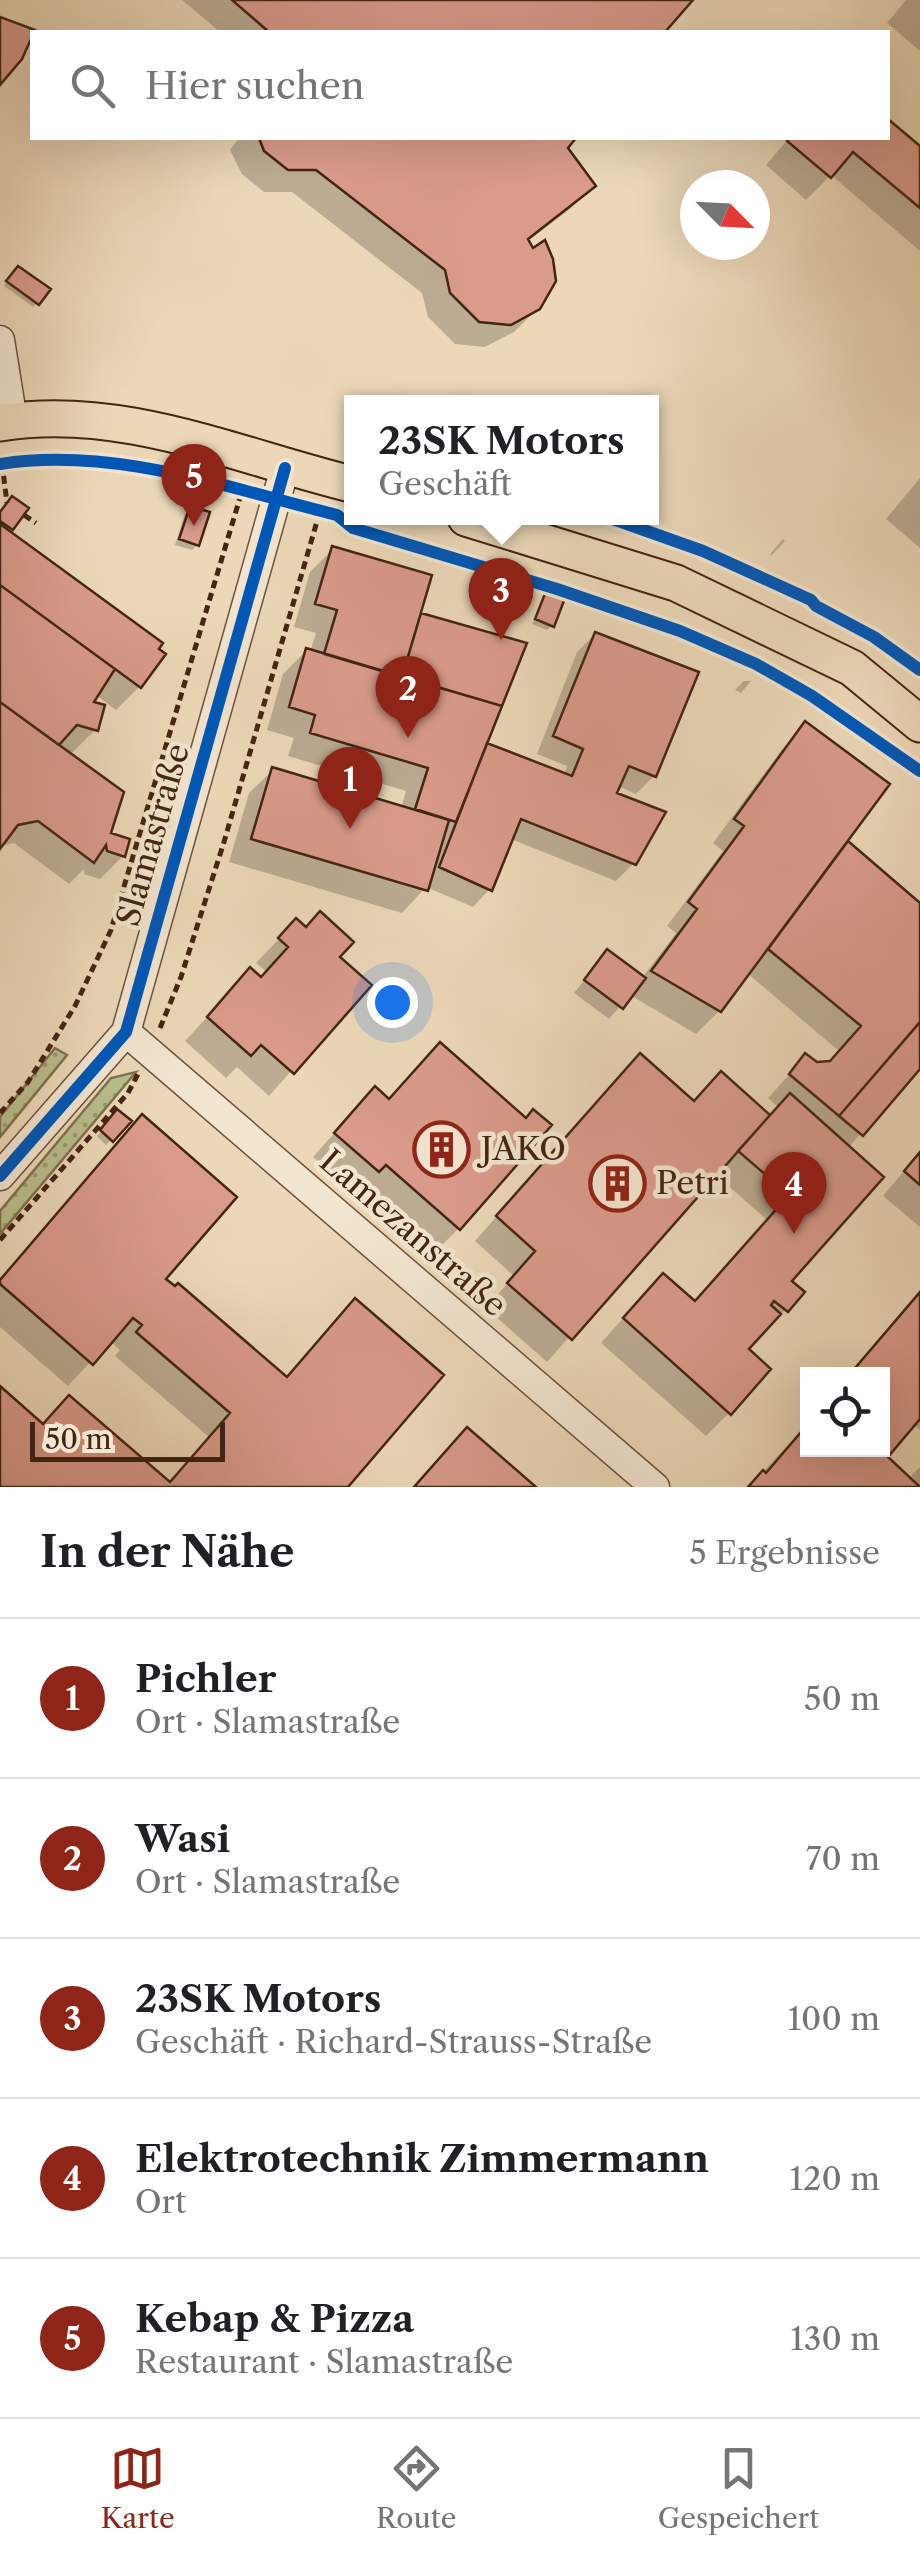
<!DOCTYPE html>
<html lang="de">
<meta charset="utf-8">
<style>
body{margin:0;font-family:"Libre Caslon Text",serif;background:#f6f6f6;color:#202124}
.controls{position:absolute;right:30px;bottom:30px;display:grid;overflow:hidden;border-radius:0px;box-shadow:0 10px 40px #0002}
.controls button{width:90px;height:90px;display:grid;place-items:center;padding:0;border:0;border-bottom:2px solid #e0e0e0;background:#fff;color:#202124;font:50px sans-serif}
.compass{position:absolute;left:680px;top:170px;width:90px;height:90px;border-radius:50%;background:#fff;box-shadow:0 10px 40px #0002;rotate:114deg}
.scale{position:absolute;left:30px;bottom:25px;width:195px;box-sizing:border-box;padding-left:10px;border:5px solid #442413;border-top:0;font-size:28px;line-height:35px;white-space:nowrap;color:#442413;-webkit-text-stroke:8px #f3e6d1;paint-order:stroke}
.you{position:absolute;left:392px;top:1002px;width:35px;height:35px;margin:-25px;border:8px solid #fff;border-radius:50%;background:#1a73e8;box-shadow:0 0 0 15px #1a73e833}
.badge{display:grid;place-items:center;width:65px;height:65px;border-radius:50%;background:#8f2418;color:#fff;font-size:32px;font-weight:700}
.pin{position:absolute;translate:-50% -82px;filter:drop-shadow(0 2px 5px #0008)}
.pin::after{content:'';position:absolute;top:52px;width:35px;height:30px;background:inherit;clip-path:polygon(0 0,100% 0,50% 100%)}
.popup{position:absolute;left:344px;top:395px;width:315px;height:130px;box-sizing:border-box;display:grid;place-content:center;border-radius:0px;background:#fff;filter:drop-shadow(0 2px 8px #0005);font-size:32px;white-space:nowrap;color:#757577}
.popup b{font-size:38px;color:#202124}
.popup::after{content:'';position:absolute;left:50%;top:100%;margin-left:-20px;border:20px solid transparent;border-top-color:#fff}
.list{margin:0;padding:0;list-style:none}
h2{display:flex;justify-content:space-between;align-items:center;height:130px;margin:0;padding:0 40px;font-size:42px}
h2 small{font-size:32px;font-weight:400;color:#757577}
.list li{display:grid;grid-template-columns:65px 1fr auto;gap:30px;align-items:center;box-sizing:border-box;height:160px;padding:0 40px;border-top:2px solid #e0e0e0}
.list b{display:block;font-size:38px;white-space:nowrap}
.list p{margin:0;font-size:32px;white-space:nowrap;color:#757577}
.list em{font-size:32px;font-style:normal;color:#757577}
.icon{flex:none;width:55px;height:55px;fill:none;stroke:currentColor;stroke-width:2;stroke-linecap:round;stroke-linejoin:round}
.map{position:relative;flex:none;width:920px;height:1487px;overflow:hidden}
.search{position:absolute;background:#fff;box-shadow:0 10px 40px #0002;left:30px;right:30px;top:30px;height:110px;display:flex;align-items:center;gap:25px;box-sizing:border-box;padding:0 35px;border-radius:0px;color:#757577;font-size:38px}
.sheet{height:930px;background:#fff}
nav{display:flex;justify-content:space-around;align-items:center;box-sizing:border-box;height:140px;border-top:2px solid #e0e0e0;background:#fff;font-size:28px;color:#757577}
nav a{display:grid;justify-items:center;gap:5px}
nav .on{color:#8f2418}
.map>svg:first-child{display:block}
.grass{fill:url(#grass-dots);stroke:#7f7150;stroke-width:2.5}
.shadow{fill:#0003}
.building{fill:#da9b8b;stroke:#442413;stroke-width:2.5}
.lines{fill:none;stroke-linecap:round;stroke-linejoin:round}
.minor-casing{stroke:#6e513c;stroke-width:31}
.major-casing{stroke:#442413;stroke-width:39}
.path{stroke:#442413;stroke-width:5;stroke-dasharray:8 5;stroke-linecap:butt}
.minor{stroke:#f3e6d1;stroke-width:28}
.major{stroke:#ecd8b8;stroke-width:35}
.cycleway-casing{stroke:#f3e6d1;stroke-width:19}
.cycleway{stroke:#0057b8;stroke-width:12}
.labels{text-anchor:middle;stroke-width:9;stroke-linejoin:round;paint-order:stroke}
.street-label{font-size:32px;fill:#442413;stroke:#f3e6d1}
.poi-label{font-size:32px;fill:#442413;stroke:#f3e6d1;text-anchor:start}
</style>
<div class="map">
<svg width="920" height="1487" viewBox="0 0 920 1487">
<defs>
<pattern id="grass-dots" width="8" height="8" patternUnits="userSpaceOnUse" patternTransform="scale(2.5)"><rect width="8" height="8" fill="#babe8d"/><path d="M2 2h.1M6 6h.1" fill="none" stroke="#999a72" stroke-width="1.8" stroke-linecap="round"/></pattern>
</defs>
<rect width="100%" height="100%" fill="#ecd8b8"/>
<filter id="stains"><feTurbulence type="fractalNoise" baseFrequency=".002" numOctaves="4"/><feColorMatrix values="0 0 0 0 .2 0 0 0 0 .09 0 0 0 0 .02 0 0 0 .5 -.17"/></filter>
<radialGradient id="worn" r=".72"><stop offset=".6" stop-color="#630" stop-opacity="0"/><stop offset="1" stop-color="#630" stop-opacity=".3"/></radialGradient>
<path class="grass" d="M55,1048L67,1055L0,1137V1117Z
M136,1072L0,1234V1211L111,1078Z"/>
<path class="shadow" d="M182,0H689L662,32H220Z
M906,0H920V51L887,23Z
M888,122L920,149V251L831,175L806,200L766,165L789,138H888Z
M239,138H573L564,148L593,186L570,209L527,242L538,308L514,332L485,347L455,344L428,317L422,293L292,192H264L242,174L230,150Z
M13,275L38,302L33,307L4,286Z
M920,478V548L886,519Z
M191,508L197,545L192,550L175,545L185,514Z
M26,509L7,532L139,687L116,710L96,695L90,704L95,730L69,756L108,835L123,856L100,879L84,874V869L69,884L14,843L0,846V514Z
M783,539L785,541L772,555L770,554Z
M333,549L417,615L523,644L480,754L564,776L567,766L537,754L577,652L595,634L654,776L636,794L618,786L614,794L634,863L616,881L511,839L490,889L473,907L426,887L402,913L229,862L249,793L273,770L401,808L406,791L288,756L294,738L267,730L283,674L306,651L310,652L316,633L294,627L310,572Z
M547,593L552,625L547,630L532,624Z
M744,681H751L741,693L735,690Z
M806,725L844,842L920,906V1065L848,1148L789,1281L802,1293L746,1350L729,1413L706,1436L601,1343L640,1299L694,1303L767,1220L715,1174L547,1362L486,1308L514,1276L475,1241L617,1080L692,1103L721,1074L769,1117L779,1108L768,1098L806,1056L816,1065L828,1064L839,1051L747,973L719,1011L696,1034L630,995L609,1019L574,993L607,952L642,978L676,933L667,926L723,851L713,843L783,748Z
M296,921L368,985L269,1096L237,1067L226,1078L185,1041L250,971L260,979L267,972L256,963Z
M388,1101L459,1228L436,1251L362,1186L354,1194L313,1157L352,1113Z
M118,1112L128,1121L106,1145L97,1136Z
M119,1141L163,1279L286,1379L355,1302L345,1487H0V1389L42,1426L168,1484L209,1437L115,1356L120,1350L110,1341L68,1386L0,1327V1280Z
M920,1152V1227L883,1196Z
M920,1291V1430L913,1424L885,1458L913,1482L912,1475L920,1467V1487H749L808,1423V1450H882V1374H849Z"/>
<path class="building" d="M232,0H693L665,32H269Z
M0,17L35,30L22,59L0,85Z
M888,119L920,146V208L853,152L831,178L787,141L790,138H888Z
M259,138H576L568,148L596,186L528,239L533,248L545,240L553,259L556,281L540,309L511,325L479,322L450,293L445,270L316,170H288L264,151Z
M18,266L51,289L39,305L6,281Z
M12,496L29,508L13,530L0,521V512Z
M190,506L210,512L199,546L179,539Z
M0,524L163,643L159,649L166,654L141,688L0,585Z
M332,546L432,575L402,677L324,654L337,610L315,604Z
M0,585L115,669L94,702L105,705L98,731L77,725L59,745L0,702Z
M546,591L565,598L554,627L535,619Z
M421,613L527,643L502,706L402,677Z
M595,632L699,672L656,777L629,766L617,793L666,812L636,865L521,819L492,891L439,867L487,743L572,776L583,749L553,736Z
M306,648L502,706L456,822L415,809L428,768L310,733L315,715L289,707Z
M0,702L124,792L111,833L130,839L125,857L107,851L106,845L94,863L38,821L18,825L0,849Z
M805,721L890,784L721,1012L651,971L697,909L688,902L744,826L734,819Z
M272,767L449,820L428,891L251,839Z
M848,841L920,903V1022L839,1116L789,1074L805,1053L817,1062L830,1061L861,1026L768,949Z
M320,911L354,942L340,957L372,985L294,1074L261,1045L251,1056L207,1017L250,967L261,977L288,947L278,938L296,918L306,927Z
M607,949L646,978L623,1009L584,980Z
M920,1022V1069L863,1136L839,1116Z
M440,1042L526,1118L533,1109L552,1125L460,1230L386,1165L379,1172L334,1133L375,1086L389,1099Z
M640,1053L694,1101L721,1071L770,1115L572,1340L507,1283L535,1251L496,1216Z
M790,1093L884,1177L792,1281L805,1292L788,1312L774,1301L771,1305L781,1314L749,1349L771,1369L731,1415L623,1318L663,1273L695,1301L789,1195L738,1151Z
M117,1109L132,1121L113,1142L100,1130Z
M142,1114L237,1197L166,1279L175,1286L178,1283L287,1377L355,1298L444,1375L348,1487H0V1386L43,1424L69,1395L170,1482L230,1413L136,1332L142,1325L133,1318L93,1365L0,1284V1280Z
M920,1152V1185L904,1171Z
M920,1292V1419L888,1457L920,1487H748L763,1470L766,1473L808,1424V1450H882V1374H850Z
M467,1427L536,1487H414Z"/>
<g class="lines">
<defs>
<path id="minor" d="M0,340L13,421
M126,1032L655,1487
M0,1176L126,1032L285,468"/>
<path id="major" d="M0,423C120,403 237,456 351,484
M466,518L676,583L852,668L920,724"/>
</defs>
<use href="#minor" class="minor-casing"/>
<use href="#major" class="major-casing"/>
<path class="path" d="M2,463L7,503
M24,515L36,523
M160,1028L181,977L224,842L320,511
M0,1113L28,1082L75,1006L111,930L242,491
M0,1240L128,1093L138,1074"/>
<use href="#minor" class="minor"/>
<use href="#major" class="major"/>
<defs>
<path id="cycleway" d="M0,464C113,446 228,488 337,515L353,528L557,589L680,631L756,664L812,696L920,771
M610,518L703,551L811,600L816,606L874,637L920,670
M0,1176L126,1032L285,468"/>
</defs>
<use href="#cycleway" class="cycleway-casing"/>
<use href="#cycleway" class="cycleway"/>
</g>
<defs>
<symbol id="building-ring" viewBox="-11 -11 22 22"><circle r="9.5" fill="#f3e6d1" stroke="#8f2418" stroke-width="1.5"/><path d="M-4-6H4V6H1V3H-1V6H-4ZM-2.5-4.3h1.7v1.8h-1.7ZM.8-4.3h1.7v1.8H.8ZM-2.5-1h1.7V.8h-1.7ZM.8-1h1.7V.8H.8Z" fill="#8f2418"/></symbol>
</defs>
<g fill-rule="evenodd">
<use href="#building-ring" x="410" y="1118" width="63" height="63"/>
<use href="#building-ring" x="586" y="1152" width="63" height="63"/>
</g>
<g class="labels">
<g class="street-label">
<text transform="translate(153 835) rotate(-74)" y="11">Slamastraße</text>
<text transform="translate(413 1233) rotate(41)" y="11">Lamezanstraße</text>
</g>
<g class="poi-label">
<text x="481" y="1160">JAKO</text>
<text x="656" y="1194">Petri</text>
</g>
</g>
<rect width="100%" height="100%" filter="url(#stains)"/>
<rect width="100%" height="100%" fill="url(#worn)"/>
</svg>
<div class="controls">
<button><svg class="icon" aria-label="locate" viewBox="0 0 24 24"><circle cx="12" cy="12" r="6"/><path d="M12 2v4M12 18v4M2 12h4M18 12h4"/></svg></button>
</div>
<svg class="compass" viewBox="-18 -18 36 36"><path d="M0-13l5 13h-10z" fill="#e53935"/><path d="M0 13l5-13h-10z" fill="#757577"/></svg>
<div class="scale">50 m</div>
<div class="you"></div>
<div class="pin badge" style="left:350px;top:829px">1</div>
<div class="pin badge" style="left:408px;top:738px">2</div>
<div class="pin badge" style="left:501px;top:640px">3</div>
<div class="popup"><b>23SK Motors</b>Geschäft</div>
<div class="pin badge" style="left:794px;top:1234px">4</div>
<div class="pin badge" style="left:194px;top:526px">5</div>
<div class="search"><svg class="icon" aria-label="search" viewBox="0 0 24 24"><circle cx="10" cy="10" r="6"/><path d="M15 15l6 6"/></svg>Hier suchen</div>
</div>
<section class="sheet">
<h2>In der Nähe<small>5 Ergebnisse</small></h2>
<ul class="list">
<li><span class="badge">1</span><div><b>Pichler</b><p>Ort · Slamastraße</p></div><em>50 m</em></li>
<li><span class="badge">2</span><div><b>Wasi</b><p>Ort · Slamastraße</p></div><em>70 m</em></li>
<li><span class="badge">3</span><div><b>23SK Motors</b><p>Geschäft · Richard-Strauss-Straße</p></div><em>100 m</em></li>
<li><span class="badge">4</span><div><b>Elektrotechnik Zimmermann</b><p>Ort</p></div><em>120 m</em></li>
<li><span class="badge">5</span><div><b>Kebap &amp; Pizza</b><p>Restaurant · Slamastraße</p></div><em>130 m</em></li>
</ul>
</section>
<nav>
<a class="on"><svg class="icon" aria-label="map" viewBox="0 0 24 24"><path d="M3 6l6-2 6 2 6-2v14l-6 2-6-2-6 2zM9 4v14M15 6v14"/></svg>Karte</a>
<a><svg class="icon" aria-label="directions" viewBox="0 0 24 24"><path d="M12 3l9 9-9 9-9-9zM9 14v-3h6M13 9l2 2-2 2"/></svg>Route</a>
<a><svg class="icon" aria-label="saved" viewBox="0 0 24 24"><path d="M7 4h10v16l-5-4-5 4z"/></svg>Gespeichert</a>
</nav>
